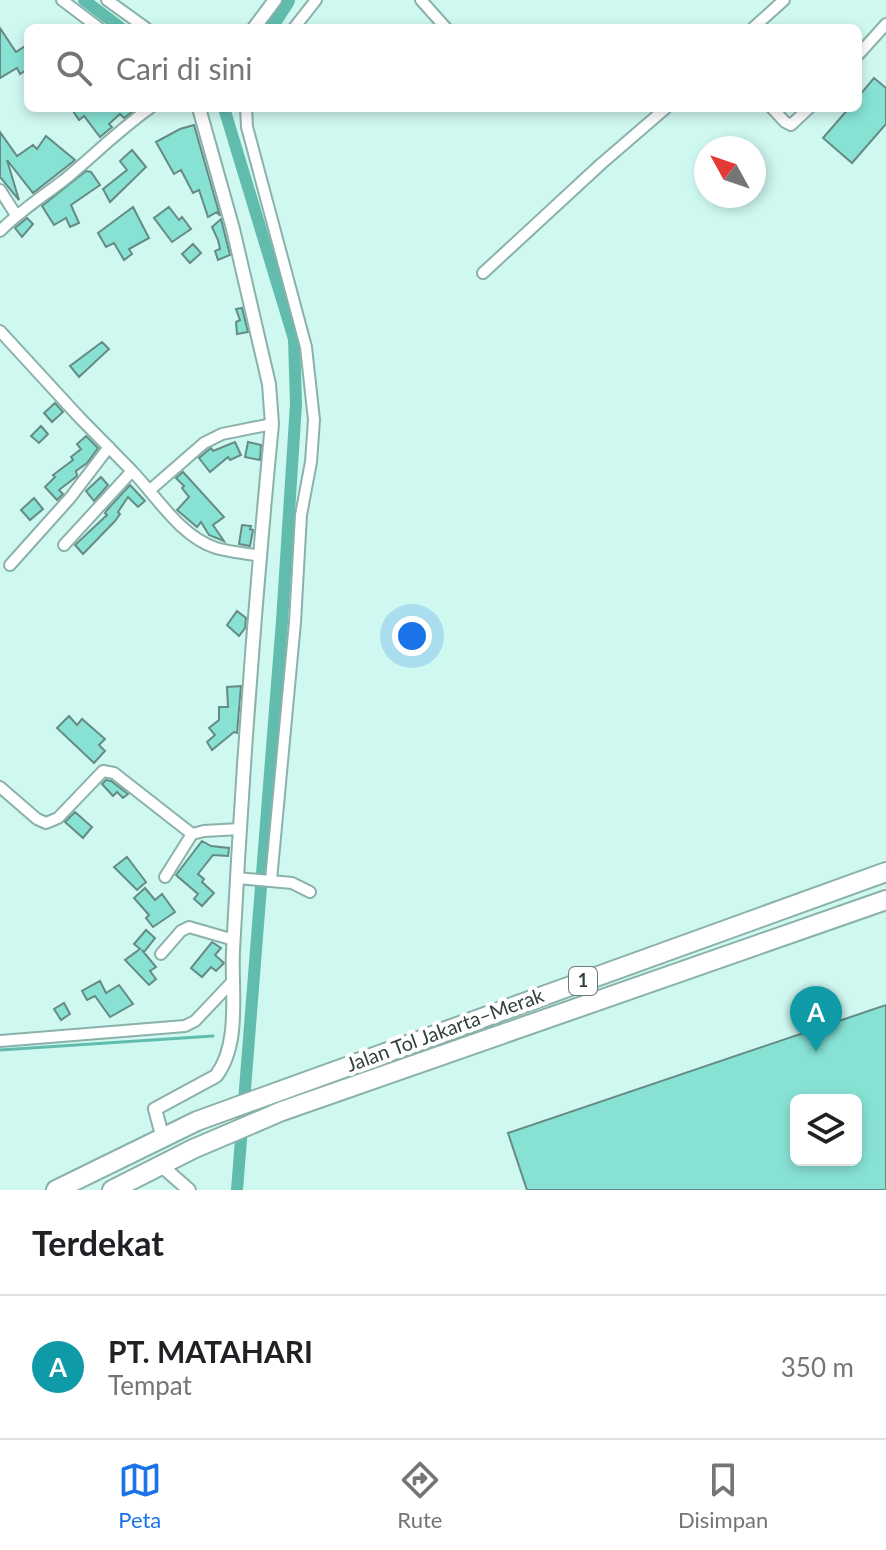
<!DOCTYPE html>
<html lang="id">
<meta charset="utf-8">
<style>
body{margin:0;font-family:Lato,sans-serif;background:#f6f6f6;color:#202124}
.controls{position:absolute;right:24px;bottom:24px;display:grid;overflow:hidden;border-radius:12px;box-shadow:0 4px 12px #0003}
.controls button{width:72px;height:72px;display:grid;place-items:center;padding:0;border:0;border-bottom:2px solid #e0e0e0;background:#fff;color:#202124;font:40px sans-serif}
.compass{position:absolute;left:694px;top:136px;width:72px;height:72px;border-radius:50%;background:#fff;box-shadow:0 4px 12px #0003;rotate:310deg}
.you{position:absolute;left:412px;top:636px;width:28px;height:28px;margin:-20px;border:6px solid #fff;border-radius:50%;background:#1a73e8;box-shadow:0 0 0 12px #1a73e833}
.badge{display:grid;place-items:center;width:52px;height:52px;border-radius:50%;background:#1a73e8;color:#fff;font-size:26px;font-weight:700}
.pin{position:absolute;translate:-50% -66px;filter:drop-shadow(0 2px 4px #0008)}
.pin::after{content:'';position:absolute;top:42px;width:28px;height:24px;background:inherit;clip-path:polygon(0 0,100% 0,50% 100%)}
.list{margin:0;padding:0;list-style:none}
h2{display:flex;justify-content:space-between;align-items:center;height:104px;margin:0;padding:0 32px;font-size:34px}
h2 small{font-size:26px;font-weight:400;color:#757577}
.list li{display:grid;grid-template-columns:52px 1fr auto;gap:24px;align-items:center;box-sizing:border-box;height:144px;padding:0 32px;border-top:2px solid #e0e0e0}
.list b{display:block;font-size:30px;white-space:nowrap}
.list p{margin:0;font-size:26px;white-space:nowrap;color:#757577}
.list em{font-size:26px;font-style:normal;color:#757577}
.icon{flex:none;width:44px;height:44px;fill:none;stroke:currentColor;stroke-width:2;stroke-linecap:round;stroke-linejoin:round}
.map{position:relative;flex:none;width:886px;height:1190px;overflow:hidden}
.search{position:absolute;background:#fff;box-shadow:0 4px 12px #0003;left:24px;right:24px;top:24px;height:88px;display:flex;align-items:center;gap:20px;box-sizing:border-box;padding:0 28px;border-radius:12px;color:#757577;font-size:30px}
.sheet{height:248px;background:#fff}
nav{display:flex;justify-content:space-around;align-items:center;box-sizing:border-box;height:112px;border-top:2px solid #e0e0e0;background:#fff;font-size:22px;color:#757577}
nav a{display:grid;justify-items:center;gap:4px}
nav .on{color:#1a73e8}
.map>svg:first-child{display:block}
.lines{fill:none;stroke-linecap:round;stroke-linejoin:round}
.stream{stroke:#61bcae;stroke-width:3}
.canal{stroke:#61bcae;stroke-width:12}
.river{stroke:#61bcae;stroke-width:20}
.building{fill:#87e2d4;stroke:#658b84;stroke-width:2;fill-rule:evenodd}
.minor-casing{stroke:#8ab1aa;stroke-width:14}
.tertiary-casing{stroke:#8ab1aa;stroke-width:16}
.motorway-casing{stroke:#8ab1aa;stroke-width:22}
.minor{stroke:#fff;stroke-width:10}
.tertiary{stroke:#fff;stroke-width:12}
.motorway{stroke:#fff;stroke-width:18}
.labels{text-anchor:middle;stroke-width:8;stroke-linejoin:round;paint-order:stroke}
.shield{fill:#fff;stroke:#6e7a78;stroke-width:2}
.shield-label{font-size:18px;font-weight:bold;fill:#30413e}
.street-label{font-size:20px;fill:#30413e;stroke:#fff}
</style>
<div class="map">
<svg width="886" height="1190" viewBox="0 0 886 1190">
<rect width="100%" height="100%" fill="#cff8f0"/>
<g class="lines">
<path class="stream" d="M0,1050L213,1036"/>
<path class="canal" d="M84,0L121,28
M224,108L294,339L296,404L282,621L237,1190"/>
<path class="river" d="M267,28L285,0"/>
</g>
<path class="building" d="M0,28L16,52L28,44V69L20,74L17,68L0,78Z
M874,78L886,88V124L852,163L823,138L849,108H858V97Z
M71,108H137L124,118L120,114L109,124L112,127L100,137L84,116L79,120Z
M194,125L220,216L217,212L208,217L199,190L193,193L181,170L174,174L156,142L180,129Z
M0,132L17,156L33,145L37,149L46,136L75,160L33,193L7,160L19,200L0,177Z
M132,150L146,167L110,202L103,189L127,170L120,161Z
M86,171L91,172L100,185L71,205L79,223L70,227L66,218L54,225L42,206Z
M133,207L149,238L129,249L132,254L124,260L114,243L106,247L98,233Z
M169,207L179,220L182,217L191,229L172,242L154,218Z
M27,218L33,224L22,237L15,228Z
M221,219L230,255L218,260L215,251L220,249L218,240L212,227Z
M193,244L201,253L190,263L182,254Z
M242,308L248,332L237,334L236,322L240,320L236,309Z
M102,342L109,349L79,377L70,366Z
M55,403L63,412L52,422L44,413Z
M41,426L48,434L39,443L31,436Z
M86,436L98,448L87,463L76,471L77,476L59,490L63,494L57,500L45,487L55,477L53,475L73,460L71,457L81,449L77,444Z
M235,442L241,455L230,460L228,457L210,472L199,458L211,448L213,451Z
M248,442L261,445L260,460L245,457Z
M183,472L224,517L213,525L224,541L209,535L201,522L197,527L177,510L189,497L182,488L184,486L176,478Z
M101,477L108,485L94,501L86,491Z
M130,485L145,501L138,507L128,497L118,512L120,514L115,521L83,554L75,545L107,515L105,513L107,510Z
M34,498L43,509L30,520L21,510Z
M242,525L251,526L250,529L253,530L250,546L239,544Z
M237,611L246,618L245,628L239,636L227,625Z
M241,686L237,733L234,732L212,750L207,742L215,735L209,728L219,720V707H228L227,687Z
M69,716L77,725L82,719L105,739L99,745L105,751L94,763L57,728Z
M106,780L111,781L128,794L123,798L117,792L113,796L102,784Z
M75,812L92,827L83,838L65,822Z
M202,841L211,846L229,848L228,856L213,855L198,874L204,879L202,882L214,893L202,906L194,899L198,894L176,875Z
M127,857L146,882L137,890L114,867Z
M145,888L155,900L162,894L175,912L153,927L146,918L149,915L134,898Z
M146,930L155,938L144,952L142,950L156,967L150,971L156,979L149,985L125,960L140,949L134,944Z
M212,942L221,948L215,955L224,963L216,971L211,967L202,977L191,968Z
M100,981L106,993L119,985L133,1004L110,1017L95,996L87,1000L82,991Z
M64,1003L70,1014L61,1020L54,1009Z
M886,1005V1190H527L508,1133ZM796,1100H856V1160H796Z"/>
<g class="lines">
<defs>
<path id="minor" d="M62,0L99,28
M107,0L146,28
M421,0L446,28
M294,28L316,0
M753,28L784,0
M858,55L886,24
M246,108L247,127L306,347L314,420L311,462L301,515L295,622L271,880
M772,108L785,122L791,125L809,108
M0,190L16,215
M0,231C20,211 42,197 64,180C93,156 119,130 150,108
M483,273L601,164L666,108
M0,331L79,417L132,471
M150,490L204,443L222,434L272,424
M64,545L132,471C157,497 181,537 216,548C230,552 245,553 260,556
M10,565L70,498L109,447
M0,787L37,819L46,823L58,818L103,771L114,773L192,834
M165,877L192,834L204,831L240,829
M237,878L292,883L310,892
M161,954L181,931L189,927L234,940
M0,1041L185,1026L195,1021L231,983"/>
<path id="tertiary" d="M254,28L275,0
M162,1135L155,1109L216,1076C241,1043 231,990 233,951C242,775 255,599 272,424L269,384L233,229L199,108
M164,1168L189,1190"/>
<path id="motorway" d="M56,1190L197,1121L886,872
M112,1190L193,1149L282,1111L886,900"/>
</defs>
<use href="#minor" class="minor-casing"/>
<use href="#tertiary" class="tertiary-casing"/>
<use href="#motorway" class="motorway-casing"/>
<use href="#minor" class="minor"/>
<use href="#tertiary" class="tertiary"/>
<use href="#motorway" class="motorway"/>
</g>
<g class="labels">
<rect class="shield" x="569" y="967" width="28" height="28" rx="6"/>
<g class="shield-label">
<text x="583" y="987">1</text>
</g>
<g class="street-label">
<text transform="translate(445 1030) rotate(-20)" y="7">Jalan Tol Jakarta–Merak</text>
</g>
</g>
</svg>
<div class="controls">
<button><svg class="icon" aria-label="layers" viewBox="0 0 24 24"><path d="M12 4l9 5-9 5-9-5zM3 14l9 5 9-5"/></svg></button>
</div>
<svg class="compass" viewBox="-18 -18 36 36"><path d="M0-13l5 13h-10z" fill="#e53935"/><path d="M0 13l5-13h-10z" fill="#757577"/></svg>
<div class="you"></div>
<div class="pin badge" style="left:816px;top:1052px;background:#0f9aa8">A</div>
<div class="search"><svg class="icon" aria-label="search" viewBox="0 0 24 24"><circle cx="10" cy="10" r="6"/><path d="M15 15l6 6"/></svg>Cari di sini</div>
</div>
<section class="sheet">
<h2>Terdekat<small></small></h2>
<ul class="list">
<li><span class="badge" style="background:#0f9aa8">A</span><div><b>PT. MATAHARI</b><p>Tempat</p></div><em>350 m</em></li>
</ul>
</section>
<nav>
<a class="on"><svg class="icon" aria-label="map" viewBox="0 0 24 24"><path d="M3 6l6-2 6 2 6-2v14l-6 2-6-2-6 2zM9 4v14M15 6v14"/></svg>Peta</a>
<a><svg class="icon" aria-label="directions" viewBox="0 0 24 24"><path d="M12 3l9 9-9 9-9-9zM9 14v-3h6M13 9l2 2-2 2"/></svg>Rute</a>
<a><svg class="icon" aria-label="saved" viewBox="0 0 24 24"><path d="M7 4h10v16l-5-4-5 4z"/></svg>Disimpan</a>
</nav>
